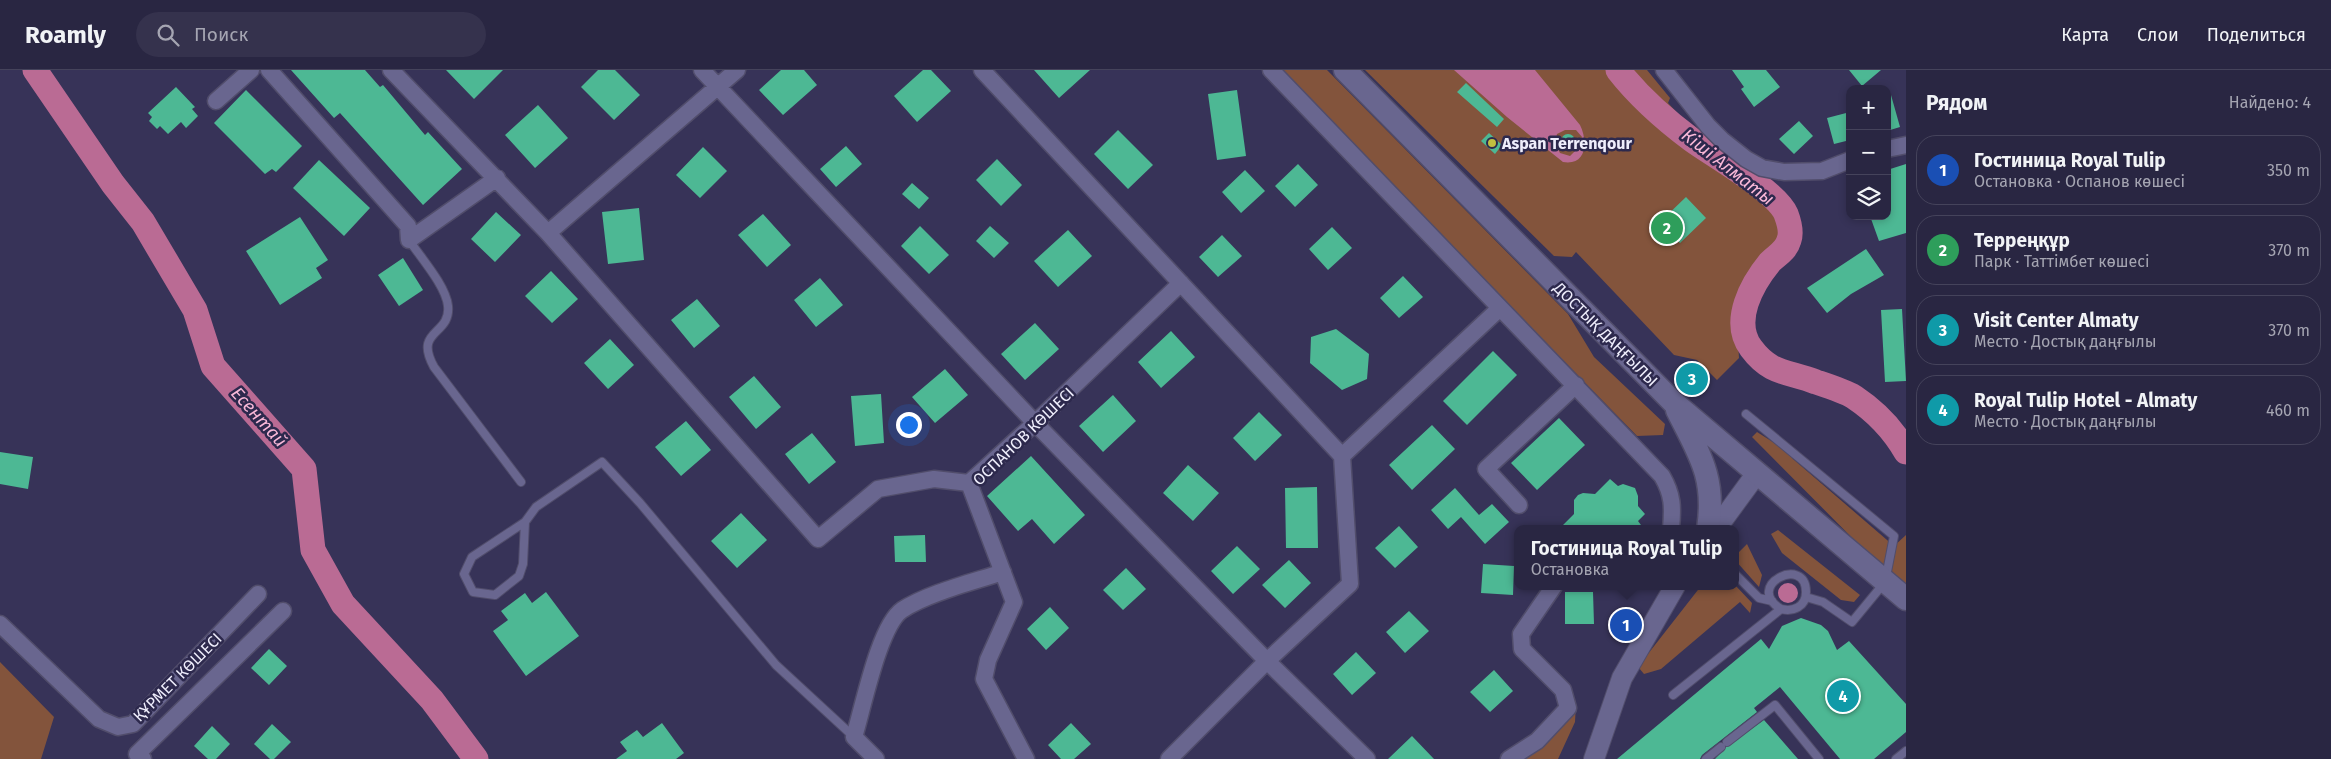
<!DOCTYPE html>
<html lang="ru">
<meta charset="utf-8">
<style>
body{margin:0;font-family:"Fira Sans",sans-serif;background:#35324d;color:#f1f3f6}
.controls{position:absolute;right:15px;top:15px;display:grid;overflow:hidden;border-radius:10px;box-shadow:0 2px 8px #0003}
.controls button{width:45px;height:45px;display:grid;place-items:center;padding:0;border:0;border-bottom:1px solid #45435b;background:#292642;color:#f1f3f6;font:25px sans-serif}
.you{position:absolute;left:908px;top:354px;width:18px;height:18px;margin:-12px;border:4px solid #fff;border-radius:50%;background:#1a73e8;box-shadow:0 0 0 8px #1a73e833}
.badge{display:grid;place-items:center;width:32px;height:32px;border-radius:50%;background:#d93025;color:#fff;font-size:16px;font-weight:700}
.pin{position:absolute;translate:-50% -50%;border:2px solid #fff;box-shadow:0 1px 5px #0006}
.popup{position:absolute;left:1514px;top:455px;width:225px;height:65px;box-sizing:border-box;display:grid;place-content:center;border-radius:10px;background:#292642;filter:drop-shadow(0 1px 4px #0005);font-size:16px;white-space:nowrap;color:#a5a5b2}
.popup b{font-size:19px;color:#f1f3f6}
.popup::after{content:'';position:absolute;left:50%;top:100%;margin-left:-10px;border:10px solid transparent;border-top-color:#292642}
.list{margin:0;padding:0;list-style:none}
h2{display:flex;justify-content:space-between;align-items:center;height:65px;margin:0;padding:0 20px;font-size:21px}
h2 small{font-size:16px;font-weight:400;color:#a5a5b2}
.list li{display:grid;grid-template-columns:32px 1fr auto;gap:15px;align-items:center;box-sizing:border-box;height:70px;margin:0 10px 10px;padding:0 10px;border:1px solid #45435b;border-radius:20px}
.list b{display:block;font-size:19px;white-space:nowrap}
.list p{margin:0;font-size:16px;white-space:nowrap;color:#a5a5b2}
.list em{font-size:16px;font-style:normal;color:#a5a5b2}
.icon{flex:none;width:28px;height:28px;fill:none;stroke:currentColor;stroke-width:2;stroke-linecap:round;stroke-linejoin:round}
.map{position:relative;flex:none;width:1906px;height:689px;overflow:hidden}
header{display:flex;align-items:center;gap:30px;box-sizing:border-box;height:70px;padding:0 25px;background:#292642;border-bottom:1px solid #45435b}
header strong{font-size:24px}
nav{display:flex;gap:28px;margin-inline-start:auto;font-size:18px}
.search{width:350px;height:45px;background:#35324d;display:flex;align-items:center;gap:12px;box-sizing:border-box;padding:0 18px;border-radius:28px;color:#a5a5b2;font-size:19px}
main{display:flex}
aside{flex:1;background:#292642}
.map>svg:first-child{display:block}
.green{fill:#83543c}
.water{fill:#ba6b94;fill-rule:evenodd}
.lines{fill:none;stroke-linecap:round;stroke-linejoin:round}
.river{stroke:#ba6b94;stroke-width:25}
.building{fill:#4db894}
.service-casing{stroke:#514d6b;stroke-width:10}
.minor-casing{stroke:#514d6b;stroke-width:19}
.tertiary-casing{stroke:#514d6b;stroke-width:22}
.secondary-casing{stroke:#514d6b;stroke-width:25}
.service{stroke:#69668f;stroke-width:8}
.minor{stroke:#69668f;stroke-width:16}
.tertiary{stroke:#69668f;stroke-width:20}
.secondary{stroke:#69668f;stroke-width:22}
.poi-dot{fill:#c1be40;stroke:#2d294d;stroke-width:2}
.labels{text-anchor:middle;stroke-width:5;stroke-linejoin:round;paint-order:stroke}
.poi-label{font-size:16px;font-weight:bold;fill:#efeefc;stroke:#2d294d;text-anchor:start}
.street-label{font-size:16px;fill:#efeefc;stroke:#2d294d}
.water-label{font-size:18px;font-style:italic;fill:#f9b8d8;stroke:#2d294d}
</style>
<header>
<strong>Roamly</strong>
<div class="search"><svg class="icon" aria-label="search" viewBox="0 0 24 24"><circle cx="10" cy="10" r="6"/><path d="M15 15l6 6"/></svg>Поиск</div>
<nav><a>Карта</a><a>Слои</a><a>Поделиться</a></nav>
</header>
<main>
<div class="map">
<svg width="1906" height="689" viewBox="0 0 1906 689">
<rect width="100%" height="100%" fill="#373358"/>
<path class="green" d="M1280,0H1327L1568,244L1594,287L1665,354L1663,365L1637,366Z
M1365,0H1647L1670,28L1668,33L1741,111L1778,145L1782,172L1744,213L1737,255L1739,288L1717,310L1697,290L1674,285L1576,182L1572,187L1554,186Z
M1757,362L1787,381L1793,389L1894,476L1906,465V520L1887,503L1752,367Z
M1778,460L1860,525L1854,532L1841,530L1782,483L1771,464Z
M1747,474L1762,505L1759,517L1735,490V486Z
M1735,515L1752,533L1750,543L1740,532L1661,599L1644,604L1639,598L1644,589L1701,516Z
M0,592L54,647L41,689H0Z
M1576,633L1575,652L1558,689H1520Z"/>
<path class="water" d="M1454,0H1535L1580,55C1588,71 1587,96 1563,92L1507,47ZM1565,60H1576L1582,67L1581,75L1570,86L1560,83L1555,73L1557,64Z
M1778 523a10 10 0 1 1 20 0a10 10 0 1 1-20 0Z"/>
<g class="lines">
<path class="river" d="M35,0L113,114L143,152L195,240L213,296L304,399L313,480L343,534L432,630L476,689
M1618,0C1639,27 1664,49 1692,70C1714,86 1776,121 1786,144C1789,152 1792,162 1789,170C1786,181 1777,185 1770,192C1752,214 1731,251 1751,278C1771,305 1788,301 1816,312C1828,316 1844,321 1854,327C1875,341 1894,361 1906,382"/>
</g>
<path class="building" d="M291,0H365L380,17L383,15L425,65L428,62L462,99L423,135L340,43L334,48Z
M446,0H503L474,29Z
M598,0H615L640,25L614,50L581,17Z
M781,0H804L817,15L783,45L759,20Z
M923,0H931L951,21L917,52L894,26Z
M1034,0H1090L1059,28Z
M1732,0H1766L1780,17L1754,37L1741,19L1744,17Z
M1849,0H1881L1862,16Z
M1466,13L1504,49L1497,57L1457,22Z
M176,17L195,37L192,39L198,46L186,58L181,52L168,64L160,56L157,59L149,51L152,47L148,43Z
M246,20L302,76L276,102L272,99L265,104L214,53Z
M1237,20L1246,86L1217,90L1208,24Z
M1891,25L1900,57L1887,61V26Z
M538,35L568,68L535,98L505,65Z
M1850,42V70L1834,74L1827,48Z
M1799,51L1813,66L1794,84L1779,69Z
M1118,60L1153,95L1128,119L1094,84Z
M1489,63L1502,75L1495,84L1481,71Z
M1561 71a7 7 0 1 1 14 0a7 7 0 1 1-14 0Z
M846,76L862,94L836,117L820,99Z
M703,77L727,101L700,128L676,105Z
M997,89L1022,115L1001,136L976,110Z
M319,90L370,138L344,166L293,118Z
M1298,94L1318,115L1295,137L1275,116Z
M1906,94V163L1879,171L1870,146H1887V100Z
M1245,100L1265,121L1241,143L1222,122Z
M912,113L929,128L919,139L902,124Z
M1686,127L1706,148L1680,173L1675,168L1668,174L1657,163L1664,157L1660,152Z
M639,138L644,190L608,194L602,142Z
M496,142L521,165L495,192L471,169Z
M763,144L791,175L767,197L738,165Z
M300,147L328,190L316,198L322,208L280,235L246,181Z
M920,156L949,185L929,204L901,176Z
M990,156L1009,173L994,188L976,171Z
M1332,157L1352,178L1328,200L1309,179Z
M1068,160L1092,186L1058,217L1034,191Z
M1222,165L1242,186L1218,207L1199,187Z
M1866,179L1884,205L1851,224L1827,243L1807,218Z
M403,188L423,220L399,236L378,205Z
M551,201L578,229L552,253L525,226Z
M1403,206L1423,227L1399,248L1380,228Z
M820,208L843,235L816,257L794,230Z
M697,229L720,256L694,278L671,250Z
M1902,239L1906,311L1885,312L1881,240Z
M1035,253L1059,279L1025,310L1001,284Z
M1336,259L1369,284L1367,309L1342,320L1310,293L1311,267Z
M1171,261L1195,287L1161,318L1138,292Z
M610,269L634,295L608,319L584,293Z
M1493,281L1517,305L1467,355L1443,331Z
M945,299L968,325L935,353L912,327Z
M754,306L781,337L756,359L729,327Z
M881,324L884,373L855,376L851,326Z
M1113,325L1136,351L1103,382L1079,356Z
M1259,342L1282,365L1255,391L1233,368Z
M1559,348L1585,375L1537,420L1511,393Z
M686,351L711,380L681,406L655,377Z
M1432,355L1455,379L1412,420L1389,395Z
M812,363L836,392L809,414L785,384Z
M0,382L33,387L28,419L0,414Z
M1031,386L1085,445L1054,474L1032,449L1018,461L987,426Z
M1188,395L1219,423L1193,451L1163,423Z
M1610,409L1618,416L1623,414L1635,418L1638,426V436L1645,444L1638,451L1644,459H1559L1574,444V430L1578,425L1583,423L1595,424Z
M1317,417L1318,478H1286L1285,418Z
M1455,418L1479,445L1492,434L1509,452L1485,474L1461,447L1448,459L1431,440Z
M741,443L767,470L737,498L711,471Z
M1399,456L1418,477L1395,498L1375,478Z
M925,465L926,492H895L894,466Z
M1237,476L1260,499L1233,524L1211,501Z
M1289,490L1311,513L1285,538L1262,515Z
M1483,494L1514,496L1513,525L1481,523Z
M1126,498L1146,519L1123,540L1103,520Z
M546,522L579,566L526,606L493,561L508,550L501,541L525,523L532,533Z
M1565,522H1593L1594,554H1565Z
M1050,537L1069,558L1046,580L1027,559Z
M1409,541L1429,561L1405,583L1386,562Z
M1801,548L1821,555L1828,561L1837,580L1849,571L1906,634V662L1874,689H1840L1780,617L1754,638L1757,642L1702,685L1700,689H1617L1761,569L1769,579L1782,556Z
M269,579L287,596L269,615L251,598Z
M1356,582L1376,603L1352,625L1333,604Z
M1494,600L1513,621L1490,642L1470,622Z
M1764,650L1798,689H1715L1726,677Z
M662,653L684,683L676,689H616L627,681L620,672L637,660L643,667Z
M1071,653L1091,674L1074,689H1061L1048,675Z
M272,654L291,672L274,689H270L254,674Z
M212,656L230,674L216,689H208L194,676Z
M1412,666L1434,689H1388Z"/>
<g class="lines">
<defs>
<path id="service" d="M409,170C421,188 446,216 448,236C451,266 413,259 434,297L521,412
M1746,344L1894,466L1885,512L1852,552L1823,532L1806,527
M525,452L472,487L464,504L473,522L495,525L519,506L523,494L525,452L536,437L602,392L640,433L776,595L854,667
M1735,504L1759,528L1772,531
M1673,625L1781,539C1793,542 1806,537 1806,522C1806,484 1743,516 1781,539
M1727,672L1775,635L1819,689
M1706,689L1721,677
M1896,689L1906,681"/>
<path id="minor" d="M269,0L408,156L409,170L497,108
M391,0L548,163L818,469L878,419L934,409L969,413
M702,0L1035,353L1267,591L1367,689
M982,0L1342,386L1350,514L1267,591L1169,689
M1271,0L1662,406C1673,425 1673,437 1671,459
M1664,0L1708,56L1722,70L1746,89L1762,98L1784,102L1822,101L1850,90
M216,31L251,0
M1887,79L1906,75
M548,163L737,0
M1342,386L1500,238
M1519,435L1486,399L1576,315
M0,554L99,649L118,657L133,654L258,524
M143,689L137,684L283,541
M876,689L854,667C863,638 879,556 902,540C928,523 973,512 1003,502
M1026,689L984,609L988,590L1014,532L969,413L1035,353L1181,213
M1509,689L1537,671L1568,638L1563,620L1522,579L1521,564L1554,516"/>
<path id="tertiary" d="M1716,459L1757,403
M1594,689L1622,608L1675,516"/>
<path id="secondary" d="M1345,0L1673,332L1906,529
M1677,340C1699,384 1716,407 1708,459"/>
</defs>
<use href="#service" class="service-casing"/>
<use href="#minor" class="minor-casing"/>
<use href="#tertiary" class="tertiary-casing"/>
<use href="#secondary" class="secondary-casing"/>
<use href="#service" class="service"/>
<use href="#minor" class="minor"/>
<use href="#tertiary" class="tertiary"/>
<use href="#secondary" class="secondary"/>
</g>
<circle class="poi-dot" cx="1492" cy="73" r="5"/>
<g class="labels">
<g class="poi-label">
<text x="1502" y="79">Aspan Terrenqour</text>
</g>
<g class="street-label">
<text transform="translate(1606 264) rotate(45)" y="6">ДОСТЫҚ ДАҢҒЫЛЫ</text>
<text transform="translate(1023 366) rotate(-44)" y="6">ОСПАНОВ КӨШЕСІ</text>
<text transform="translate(177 607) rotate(-45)" y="6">ҚҰРМЕТ КӨШЕСІ</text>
</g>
<g class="water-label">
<text transform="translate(1728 97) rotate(38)" y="6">Кіші Алматы</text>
<text transform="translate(259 347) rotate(48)" y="6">Есентай</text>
</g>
</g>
</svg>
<div class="controls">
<button>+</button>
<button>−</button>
<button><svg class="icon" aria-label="layers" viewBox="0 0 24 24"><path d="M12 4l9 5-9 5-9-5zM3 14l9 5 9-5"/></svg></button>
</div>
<div class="you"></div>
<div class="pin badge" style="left:1626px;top:555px;background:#1a4fb4">1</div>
<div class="popup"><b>Гостиница Royal Tulip</b>Остановка</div>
<div class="pin badge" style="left:1667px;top:158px;background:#2e9e5b">2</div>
<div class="pin badge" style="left:1692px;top:309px;background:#0f9aa8">3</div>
<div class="pin badge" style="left:1843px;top:626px;background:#0f9aa8">4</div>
</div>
<aside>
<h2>Рядом<small>Найдено: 4</small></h2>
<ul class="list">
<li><span class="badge" style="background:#1a4fb4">1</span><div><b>Гостиница Royal Tulip</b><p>Остановка · Оспанов көшесі</p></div><em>350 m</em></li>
<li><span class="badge" style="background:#2e9e5b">2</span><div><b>Терреңқұр</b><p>Парк · Таттімбет көшесі</p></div><em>370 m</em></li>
<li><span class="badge" style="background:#0f9aa8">3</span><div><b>Visit Center Almaty</b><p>Место · Достық даңғылы</p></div><em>370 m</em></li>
<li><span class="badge" style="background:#0f9aa8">4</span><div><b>Royal Tulip Hotel - Almaty</b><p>Место · Достық даңғылы</p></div><em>460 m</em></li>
</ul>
</aside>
</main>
